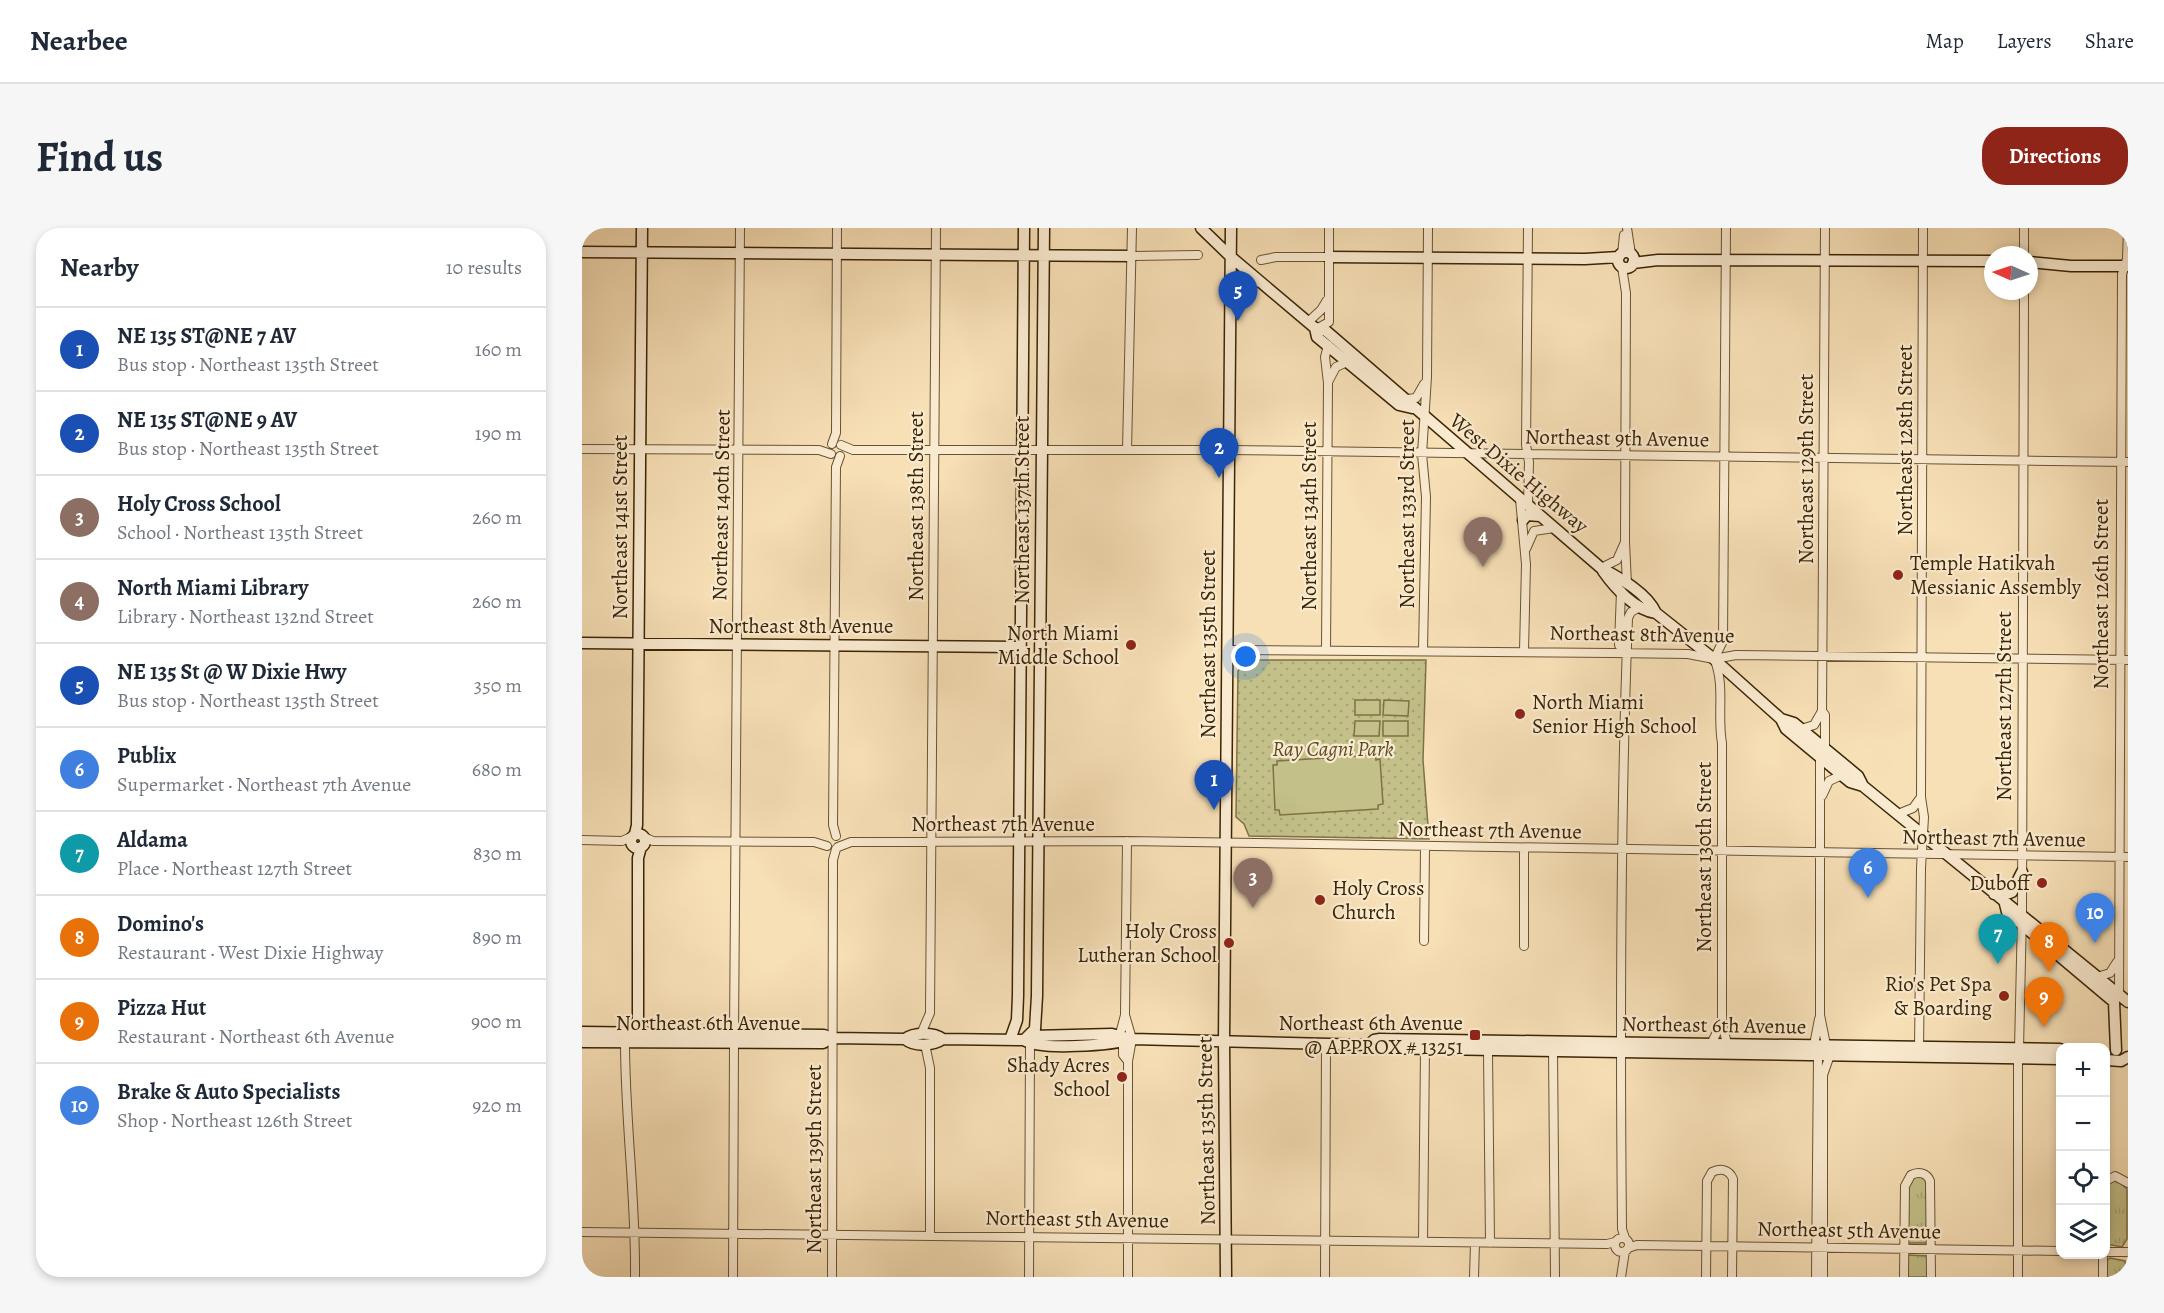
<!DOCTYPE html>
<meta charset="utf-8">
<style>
body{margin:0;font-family:Alegreya,serif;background:#f6f6f7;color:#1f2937}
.controls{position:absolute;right:18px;bottom:18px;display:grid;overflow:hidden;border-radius:12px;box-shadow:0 3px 9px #0003}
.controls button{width:54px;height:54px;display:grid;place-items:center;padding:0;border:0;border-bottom:2px solid #e0e1e3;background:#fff;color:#1f2937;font:30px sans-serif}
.compass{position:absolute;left:1402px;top:18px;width:54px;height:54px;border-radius:50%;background:#fff;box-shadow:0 3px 9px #0003;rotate:273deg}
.you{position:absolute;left:664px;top:429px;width:21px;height:21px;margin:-15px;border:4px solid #fff;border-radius:50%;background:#1a73e8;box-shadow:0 0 0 9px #1a73e833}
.badge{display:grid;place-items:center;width:39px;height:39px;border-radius:50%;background:#8f2418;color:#fff;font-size:20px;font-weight:700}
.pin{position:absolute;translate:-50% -50px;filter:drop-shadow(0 2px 3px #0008)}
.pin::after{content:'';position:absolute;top:32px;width:21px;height:18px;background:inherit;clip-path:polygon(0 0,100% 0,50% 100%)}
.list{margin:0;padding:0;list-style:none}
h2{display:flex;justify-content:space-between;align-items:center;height:78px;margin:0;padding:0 24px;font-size:26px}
h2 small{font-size:20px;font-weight:400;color:#747a83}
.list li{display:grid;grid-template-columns:39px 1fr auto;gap:18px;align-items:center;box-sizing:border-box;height:84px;padding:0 24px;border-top:2px solid #e0e1e3}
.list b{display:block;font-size:22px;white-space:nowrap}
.list p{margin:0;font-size:20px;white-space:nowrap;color:#747a83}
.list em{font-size:20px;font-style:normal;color:#747a83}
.icon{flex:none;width:33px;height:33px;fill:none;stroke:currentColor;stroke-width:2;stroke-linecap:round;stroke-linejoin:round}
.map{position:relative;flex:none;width:1546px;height:1049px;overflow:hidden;border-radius:24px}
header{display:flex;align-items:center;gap:36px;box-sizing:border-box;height:84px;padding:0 30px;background:#fff;border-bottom:2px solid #e0e1e3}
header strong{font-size:28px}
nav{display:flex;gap:33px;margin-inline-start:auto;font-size:21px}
.intro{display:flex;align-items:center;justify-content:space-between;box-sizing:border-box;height:144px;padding:0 36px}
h1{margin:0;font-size:42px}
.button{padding:15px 27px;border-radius:24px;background:#8f2418;color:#fff;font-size:21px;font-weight:700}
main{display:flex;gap:36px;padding:0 36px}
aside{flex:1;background:#fff;border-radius:24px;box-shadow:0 3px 9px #0003}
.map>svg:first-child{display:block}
.grass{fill:url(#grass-tufts);stroke:#7e7247;stroke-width:1.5}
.park{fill:url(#park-dots);stroke:#7e7247;stroke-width:1.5}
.pitch{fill:#c3c089;stroke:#7e7247;stroke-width:1.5}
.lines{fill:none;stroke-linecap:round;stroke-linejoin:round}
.street-casing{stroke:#695431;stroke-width:10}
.secondary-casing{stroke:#3a2505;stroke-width:13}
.street{stroke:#faead0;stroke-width:8}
.secondary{stroke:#faead0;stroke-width:10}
.poi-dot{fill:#8f2418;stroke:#faead0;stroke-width:2}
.labels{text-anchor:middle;stroke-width:4.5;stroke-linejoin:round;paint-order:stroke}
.street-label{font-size:21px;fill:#3a2505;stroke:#faead0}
.poi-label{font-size:21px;fill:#3a2505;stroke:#faead0;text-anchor:end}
.park-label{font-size:21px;font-style:italic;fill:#5c4c26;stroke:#faead0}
</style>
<header>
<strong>Nearbee</strong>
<nav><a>Map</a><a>Layers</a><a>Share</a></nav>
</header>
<div class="intro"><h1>Find us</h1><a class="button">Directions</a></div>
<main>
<aside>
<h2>Nearby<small>10 results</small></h2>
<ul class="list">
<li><span class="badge" style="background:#1a4fb4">1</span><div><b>NE 135 ST@NE 7 AV</b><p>Bus stop · Northeast 135th Street</p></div><em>160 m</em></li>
<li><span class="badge" style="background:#1a4fb4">2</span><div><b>NE 135 ST@NE 9 AV</b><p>Bus stop · Northeast 135th Street</p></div><em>190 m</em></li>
<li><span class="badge" style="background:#8d6e63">3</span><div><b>Holy Cross School</b><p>School · Northeast 135th Street</p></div><em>260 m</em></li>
<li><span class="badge" style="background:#8d6e63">4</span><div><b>North Miami Library</b><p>Library · Northeast 132nd Street</p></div><em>260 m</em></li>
<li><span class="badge" style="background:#1a4fb4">5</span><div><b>NE 135 St @ W Dixie Hwy</b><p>Bus stop · Northeast 135th Street</p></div><em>350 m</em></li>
<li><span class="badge" style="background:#3f7fe0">6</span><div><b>Publix</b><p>Supermarket · Northeast 7th Avenue</p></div><em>680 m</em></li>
<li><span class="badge" style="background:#0f9aa8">7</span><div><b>Aldama</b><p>Place · Northeast 127th Street</p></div><em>830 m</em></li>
<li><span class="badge" style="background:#e8710a">8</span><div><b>Domino's</b><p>Restaurant · West Dixie Highway</p></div><em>890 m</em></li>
<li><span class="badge" style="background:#e8710a">9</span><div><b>Pizza Hut</b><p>Restaurant · Northeast 6th Avenue</p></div><em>900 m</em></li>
<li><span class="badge" style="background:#3f7fe0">10</span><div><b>Brake &amp; Auto Specialists</b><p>Shop · Northeast 126th Street</p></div><em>920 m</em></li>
</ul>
</aside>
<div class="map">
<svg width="1546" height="1049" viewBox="0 0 1546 1049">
<defs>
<pattern id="grass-tufts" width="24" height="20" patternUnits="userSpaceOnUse" patternTransform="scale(1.5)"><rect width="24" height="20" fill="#c3c089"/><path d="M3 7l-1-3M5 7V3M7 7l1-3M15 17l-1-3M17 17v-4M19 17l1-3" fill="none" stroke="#a8a575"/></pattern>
<pattern id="park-dots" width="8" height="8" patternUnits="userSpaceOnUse" patternTransform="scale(1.5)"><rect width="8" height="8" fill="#c3c089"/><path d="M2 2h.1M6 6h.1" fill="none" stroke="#a8a575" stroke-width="1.8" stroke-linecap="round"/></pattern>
</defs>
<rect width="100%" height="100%" fill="#f7dfb6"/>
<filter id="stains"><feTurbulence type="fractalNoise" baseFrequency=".00333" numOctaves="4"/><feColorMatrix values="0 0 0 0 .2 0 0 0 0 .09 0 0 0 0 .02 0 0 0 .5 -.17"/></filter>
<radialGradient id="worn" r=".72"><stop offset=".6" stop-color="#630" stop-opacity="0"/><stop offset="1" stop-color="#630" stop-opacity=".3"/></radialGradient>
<path class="grass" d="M1340,948L1346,955V1015H1326L1325,959L1331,949Z
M1533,950L1545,961V1011L1540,1019L1524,1016V960L1527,952Z
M1325,1027L1346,1028L1347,1049H1324Z
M1528,1030L1543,1033L1545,1049H1523V1034Z"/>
<path class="park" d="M666,432H844L841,532L847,611L667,608L662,596L654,589L656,443Z"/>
<path class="pitch" d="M773,472H798V487H773Z
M802,472L827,473L826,488L801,487Z
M773,493H798L797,508H772Z
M801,493H826V508H801Z
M793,527L794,532L798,531L801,576L796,577V581L698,587L697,582H693L691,537H695V533Z"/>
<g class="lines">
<defs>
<path id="street" d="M946,0L944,217L947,234L946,278
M1045,0L1049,26
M1040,26L1042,7
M1442,27V0
M550,28L616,27
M679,32L694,29H746
M1040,39L1044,65L1043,314L1045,356
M726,94L739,82L745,72
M736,100L747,94V0
M746,154L754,139L765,134
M825,171L834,170L842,156
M250,216L254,205L255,0
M259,217L271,222H647L1546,234
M0,221L237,222L249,226
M545,222L550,0
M938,271L944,336L942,423
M944,321L952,303L972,300
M1019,340L1035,332L1043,314
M1039,363L1037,417L1043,425
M744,421L746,155L743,129L746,117
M646,422L1031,425L1106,426L1132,431L1154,427L1546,432
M841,422L844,269L840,226L845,149L846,0
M1132,431L1141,413L1144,0
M1133,433C1143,458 1135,488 1140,515V794L1145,816
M1219,501L1232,497L1240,483
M1243,521V487L1240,483L1243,0
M1238,529V787L1244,817
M1240,568L1247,553L1260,547
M1316,586L1331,580L1339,569
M254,608L251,597L254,239L258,228
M62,609L71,613L232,614L245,618
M0,612L40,613L49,609
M256,619L269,614L545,613L1546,629
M942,621V718
M842,713L843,620
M1515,749L1528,745L1535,734
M1537,767L1540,46L1545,31L1546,0
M543,787L550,811L546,833V1049
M152,806L158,0
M339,806L348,785L354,0
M538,806L543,787L545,613
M43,814C43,893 54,970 53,1049
M541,814V827L546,833
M343,816L348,840V1007
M1129,816L1140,794
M1232,817L1237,791
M1437,821L1440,686L1442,63
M971,822L973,1049
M906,823L908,1015
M1337,823L1339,640L1342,589L1339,569L1341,0
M1524,953L1533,948L1546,955
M0,1004L1025,1016L1033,1014
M1033 1017a7 7 0 1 1 14 0a7 7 0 1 1-14 0Z
M1043,1010L1040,1001C1038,798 1038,593 1046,390L1049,384L1058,379
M841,1013L843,821
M1046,1020L1055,1017L1478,1023
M1524,1024H1546
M151,1049L152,815
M250,1049L251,632L254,621
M447,1049L448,817
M743,1049L744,817
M892,1049L893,1015
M1039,1049L1043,1023
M1124,1049L1125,953L1130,944C1138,940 1147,941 1151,951L1150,1049
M1234,1049L1236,827
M1241,1049V847L1248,827
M1322,1049L1323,958L1329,947C1337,943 1345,945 1348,953L1349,1049
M1436,1049V830
M1521,1049V1026"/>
<path id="secondary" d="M619,0L649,29L733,100L743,102L1019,340C1038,350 1065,365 1074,385L1132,431L1199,491L1204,501L1268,554L1281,558
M0,24L550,28
M1036 32a8 8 0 1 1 16 0a8 8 0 1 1-16 0Z
M746,29L1003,31L1037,29
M1447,34L1489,38H1546
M1051,35L1076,32L1411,33
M648,69L659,56L677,53
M733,100L735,109L817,177L830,180
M941,292L945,287L958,288
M1021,343C1033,360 1053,382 1074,385
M0,415L438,419
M1199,491L1212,495L1276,548L1281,558L1546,774
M49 613a7 7 0 1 1 14 0a7 7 0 1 1-14 0Z
M53,606L55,597L60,0
M1412,666L1422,667L1430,664L1440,644
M1423,676L1425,684L1532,774L1534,822
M0,804L242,807L250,810L323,811C332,819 351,818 361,811
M56,804V630L59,619
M444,810L453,801L455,768L462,0
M323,811C332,804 351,804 361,811L442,812L450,808L530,806L550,811L787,817L792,820L1478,831
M428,812L435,792L436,768L442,0
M442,812C457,823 531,817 550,811
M0,814L241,815L250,810
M787,817L792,812L798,811L1478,821
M1524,832L1539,833L1546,829
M644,1049L642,813L649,0"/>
</defs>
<use href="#street" class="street-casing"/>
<use href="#secondary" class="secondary-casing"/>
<use href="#street" class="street"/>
<use href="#secondary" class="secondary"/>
</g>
<g class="poi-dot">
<circle cx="1316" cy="347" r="6"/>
<circle cx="549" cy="417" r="6"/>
<circle cx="938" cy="486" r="6"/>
<circle cx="1460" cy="655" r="6"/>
<circle cx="738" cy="672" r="6"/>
<circle cx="647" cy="715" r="6"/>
<circle cx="1422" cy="768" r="6"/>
<rect x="887" y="801" width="12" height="12" rx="3"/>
<circle cx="540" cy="849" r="6"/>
</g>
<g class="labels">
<g class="street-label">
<text transform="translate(1035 210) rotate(1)" y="7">Northeast 9th Avenue</text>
<text transform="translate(1323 212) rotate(-90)" y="7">Northeast 128th Street</text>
<text transform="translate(1224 241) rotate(-90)" y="7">Northeast 129th Street</text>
<text transform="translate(937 245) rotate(40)" y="7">West Dixie Highway</text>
<text transform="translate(139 277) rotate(-89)" y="7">Northeast 140th Street</text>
<text transform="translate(334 278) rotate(-90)" y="7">Northeast 138th Street</text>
<text transform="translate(440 282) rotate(-90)" y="7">Northeast 137th Street</text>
<text transform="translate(825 286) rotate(-90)" y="7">Northeast 133rd Street</text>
<text transform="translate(727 288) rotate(-90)" y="7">Northeast 134th Street</text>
<text transform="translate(38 299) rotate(-90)" y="7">Northeast 141st Street</text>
<text transform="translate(1519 366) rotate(-90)" y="7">Northeast 126th Street</text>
<text x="219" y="405">Northeast 8th Avenue</text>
<text transform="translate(1060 406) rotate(1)" y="7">Northeast 8th Avenue</text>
<text transform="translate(626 416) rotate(-90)" y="7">Northeast 135th Street</text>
<text transform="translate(1422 478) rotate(-90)" y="7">Northeast 127th Street</text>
<text x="421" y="603">Northeast 7th Avenue</text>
<text transform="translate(908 602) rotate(1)" y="7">Northeast 7th Avenue</text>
<text transform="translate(1412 610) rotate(1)" y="7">Northeast 7th Avenue</text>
<text transform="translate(1122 629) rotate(-90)" y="7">Northeast 130th Street</text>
<text x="126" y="802">Northeast 6th Avenue</text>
<text transform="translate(1132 797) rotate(1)" y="7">Northeast 6th Avenue</text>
<text transform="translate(624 903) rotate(-91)" y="7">Northeast 135th Street</text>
<text transform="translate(232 931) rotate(-90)" y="7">Northeast 139th Street</text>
<text transform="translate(495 991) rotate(1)" y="7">Northeast 5th Avenue</text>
<text transform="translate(1267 1002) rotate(1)" y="7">Northeast 5th Avenue</text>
</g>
<g class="poi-label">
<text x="1328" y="342" text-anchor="start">Temple Hatikvah<tspan x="1328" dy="24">Messianic Assembly</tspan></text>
<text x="537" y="412">North Miami<tspan x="537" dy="24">Middle School</tspan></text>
<text x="950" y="481" text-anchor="start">North Miami<tspan x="950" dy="24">Senior High School</tspan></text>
<text x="1448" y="662">Duboff</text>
<text x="750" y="667" text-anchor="start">Holy Cross<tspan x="750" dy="24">Church</tspan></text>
<text x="635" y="710">Holy Cross<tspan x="635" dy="24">Lutheran School</tspan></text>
<text x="1410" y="763">Rio's Pet Spa<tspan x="1410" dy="24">&amp; Boarding</tspan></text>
<text x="881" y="802">Northeast 6th Avenue<tspan x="881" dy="24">@ APPROX # 13251</tspan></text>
<text x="528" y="844">Shady Acres<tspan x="528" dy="24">School</tspan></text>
</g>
<g class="park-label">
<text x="751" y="528">Ray Cagni Park</text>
</g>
</g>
<rect width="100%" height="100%" filter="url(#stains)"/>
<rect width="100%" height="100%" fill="url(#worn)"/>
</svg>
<div class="controls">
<button>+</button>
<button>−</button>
<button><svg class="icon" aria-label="locate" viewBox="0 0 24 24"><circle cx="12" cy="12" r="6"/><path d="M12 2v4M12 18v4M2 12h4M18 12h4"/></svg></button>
<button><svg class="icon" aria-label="layers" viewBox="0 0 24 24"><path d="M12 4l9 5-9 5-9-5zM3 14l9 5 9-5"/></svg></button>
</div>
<svg class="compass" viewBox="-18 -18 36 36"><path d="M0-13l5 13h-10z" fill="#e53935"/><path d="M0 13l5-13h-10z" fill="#747a83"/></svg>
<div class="you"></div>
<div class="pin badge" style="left:632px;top:582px;background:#1a4fb4">1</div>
<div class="pin badge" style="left:637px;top:250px;background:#1a4fb4">2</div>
<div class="pin badge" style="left:671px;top:680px;background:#8d6e63">3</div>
<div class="pin badge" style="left:901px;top:339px;background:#8d6e63">4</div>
<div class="pin badge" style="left:656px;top:93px;background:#1a4fb4">5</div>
<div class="pin badge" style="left:1286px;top:670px;background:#3f7fe0">6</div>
<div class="pin badge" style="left:1416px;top:736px;background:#0f9aa8">7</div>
<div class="pin badge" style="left:1467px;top:744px;background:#e8710a">8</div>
<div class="pin badge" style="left:1462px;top:799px;background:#e8710a">9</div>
<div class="pin badge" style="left:1513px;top:715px;background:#3f7fe0">10</div>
</div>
</main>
